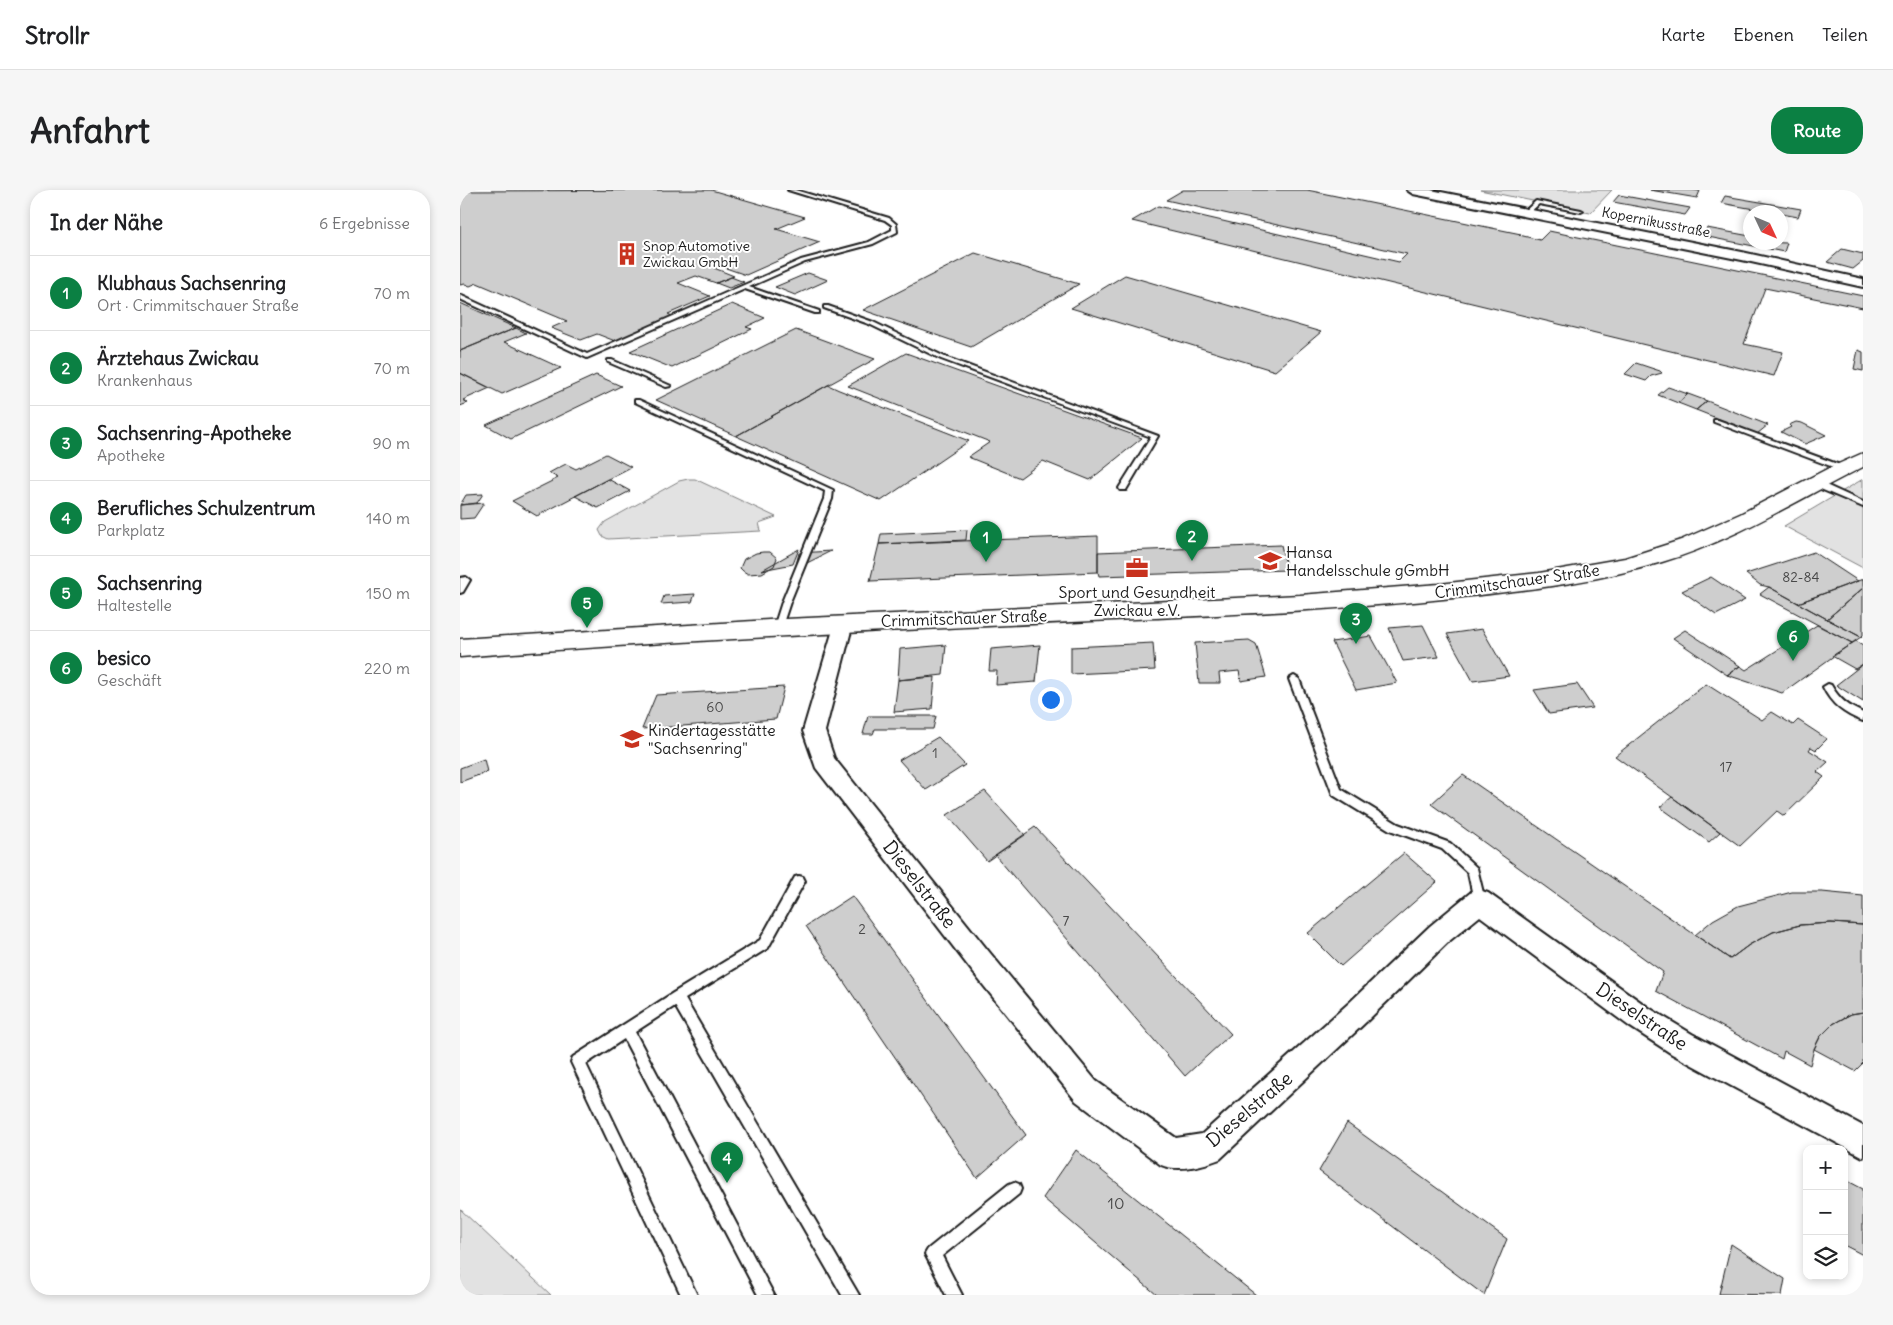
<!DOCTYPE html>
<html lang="de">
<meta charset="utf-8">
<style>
body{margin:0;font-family:Delius,sans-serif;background:#f6f6f6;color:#202124}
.controls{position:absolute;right:15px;bottom:15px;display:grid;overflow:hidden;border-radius:10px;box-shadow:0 2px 8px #0003}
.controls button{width:45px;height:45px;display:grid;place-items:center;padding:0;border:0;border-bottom:1px solid #e0e0e0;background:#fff;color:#202124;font:25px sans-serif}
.compass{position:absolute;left:1283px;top:15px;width:45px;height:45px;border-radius:50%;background:#fff;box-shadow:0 2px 8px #0003;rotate:134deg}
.you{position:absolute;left:590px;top:509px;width:18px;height:18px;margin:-12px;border:4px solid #fff;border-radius:50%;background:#1a73e8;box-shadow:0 0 0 8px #1a73e833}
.badge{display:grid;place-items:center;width:32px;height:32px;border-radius:50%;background:#0b8043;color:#fff;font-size:16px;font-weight:700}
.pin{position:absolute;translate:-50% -41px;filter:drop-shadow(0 1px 2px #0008)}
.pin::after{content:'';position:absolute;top:26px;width:18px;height:15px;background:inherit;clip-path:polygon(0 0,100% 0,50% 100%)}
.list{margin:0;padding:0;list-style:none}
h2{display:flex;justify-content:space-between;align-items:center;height:65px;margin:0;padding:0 20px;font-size:21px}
h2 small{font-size:16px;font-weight:400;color:#757577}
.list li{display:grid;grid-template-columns:32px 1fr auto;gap:15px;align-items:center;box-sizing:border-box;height:75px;padding:0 20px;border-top:1px solid #e0e0e0}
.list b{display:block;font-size:19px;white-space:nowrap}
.list p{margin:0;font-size:16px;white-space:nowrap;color:#757577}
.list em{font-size:16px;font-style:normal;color:#757577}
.icon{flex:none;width:28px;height:28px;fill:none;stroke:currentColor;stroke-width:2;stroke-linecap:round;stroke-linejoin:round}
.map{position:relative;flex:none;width:1403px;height:1105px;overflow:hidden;border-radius:20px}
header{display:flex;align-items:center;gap:30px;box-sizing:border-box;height:70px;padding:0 25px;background:#fff;border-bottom:1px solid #e0e0e0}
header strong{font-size:24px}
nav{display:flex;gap:28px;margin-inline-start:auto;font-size:18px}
.intro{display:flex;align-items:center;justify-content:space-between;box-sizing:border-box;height:120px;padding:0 30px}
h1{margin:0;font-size:35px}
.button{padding:12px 22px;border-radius:20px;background:#0b8043;color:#fff;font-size:18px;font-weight:700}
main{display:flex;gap:30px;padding:0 30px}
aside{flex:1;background:#fff;border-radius:20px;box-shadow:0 2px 8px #0003}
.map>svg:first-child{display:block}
.green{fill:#e2e2e2;stroke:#7f7f7f}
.building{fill:#cecece;stroke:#1c1c1c}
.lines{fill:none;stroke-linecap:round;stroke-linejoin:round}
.service-casing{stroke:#1c1c1c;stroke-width:4}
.minor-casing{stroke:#1c1c1c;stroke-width:4}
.tertiary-casing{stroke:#1c1c1c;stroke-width:4}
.secondary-casing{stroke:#1c1c1c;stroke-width:3}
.service{fill:#fff;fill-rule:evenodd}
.minor{fill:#fff;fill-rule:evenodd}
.tertiary{fill:#fff;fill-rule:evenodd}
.secondary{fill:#fff;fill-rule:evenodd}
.labels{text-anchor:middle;stroke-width:4;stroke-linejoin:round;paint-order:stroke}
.far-street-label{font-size:14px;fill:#1c1c1c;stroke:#fff}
.far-poi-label{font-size:14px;fill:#1c1c1c;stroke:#fff;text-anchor:start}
.number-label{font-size:14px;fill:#484848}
.poi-label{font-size:16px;fill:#1c1c1c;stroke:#fff;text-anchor:start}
.street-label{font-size:16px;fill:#1c1c1c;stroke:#fff}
.near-number-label{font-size:16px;fill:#484848}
.near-street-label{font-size:19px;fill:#1c1c1c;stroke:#fff}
</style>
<header>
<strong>Strollr</strong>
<nav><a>Karte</a><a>Ebenen</a><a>Teilen</a></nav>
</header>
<div class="intro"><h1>Anfahrt</h1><a class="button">Route</a></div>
<main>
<aside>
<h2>In der Nähe<small>6 Ergebnisse</small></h2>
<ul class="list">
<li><span class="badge">1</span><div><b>Klubhaus Sachsenring</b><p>Ort · Crimmitschauer Straße</p></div><em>70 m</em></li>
<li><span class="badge">2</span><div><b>Ärztehaus Zwickau</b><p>Krankenhaus</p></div><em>70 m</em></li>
<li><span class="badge">3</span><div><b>Sachsenring-Apotheke</b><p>Apotheke</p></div><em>90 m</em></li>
<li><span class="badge">4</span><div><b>Berufliches Schulzentrum</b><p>Parkplatz</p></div><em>140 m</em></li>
<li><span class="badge">5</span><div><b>Sachsenring</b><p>Haltestelle</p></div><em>150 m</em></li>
<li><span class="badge">6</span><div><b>besico</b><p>Geschäft</p></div><em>220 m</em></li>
</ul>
</aside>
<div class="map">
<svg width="1403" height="1105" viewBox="0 0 1403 1105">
<rect width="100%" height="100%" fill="#fff"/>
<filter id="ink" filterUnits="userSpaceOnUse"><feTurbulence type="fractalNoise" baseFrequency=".02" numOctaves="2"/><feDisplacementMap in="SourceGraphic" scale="10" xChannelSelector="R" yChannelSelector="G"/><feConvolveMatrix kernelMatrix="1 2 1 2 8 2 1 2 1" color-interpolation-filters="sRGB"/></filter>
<g filter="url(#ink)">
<path class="green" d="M1020,0H1152L1130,23Z
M228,289H235L316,327L299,333L301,341L148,349L142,346L139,340L145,332L219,291Z
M1403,289V378L1324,336Z
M0,1019L91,1105H0Z"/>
<path class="building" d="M251,0L345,27L316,39L360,52L286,85L260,76L254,78L274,86L256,93L236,86L218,93L250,106L208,124L212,126L155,151L137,144L121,150L91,138L107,131L17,93L10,96L5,94L0,95V1Z
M723,0H847L1061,44L1059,45L1080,50L1089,41L1403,106V118L1305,98L1284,154L1323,162L1314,186L672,31L698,16L939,72L947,64L706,10Z
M1190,0H1232L1240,1L1237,8Z
M1159,5L1230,18L1225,25L1153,12Z
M1265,6L1341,19L1338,27L1261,13Z
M1247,38L1290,46V52L1327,53L1324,62L1243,46Z
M1382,59L1403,64V71L1393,79L1367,72Z
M515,63L619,94L511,157L403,120Z
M348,83L368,90L335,105L315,97Z
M665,85L861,142L815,181L611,118Z
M271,87L284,92L269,98L256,93Z
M0,113L56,138L0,161Z
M272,114L305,128L286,137L292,139L212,178L170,161Z
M56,138L66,143L44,152L101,178L42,204L0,183V161Z
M336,140L415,169L276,246L196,210Z
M1398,160L1403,162V181L1394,179Z
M446,163L682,248L630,290L583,271L560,288L508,267L530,252L388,196Z
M1176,173L1200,181L1202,183L1191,186L1186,191L1165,184Z
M0,183L30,198L3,210L8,213L0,216Z
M136,185L161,196L51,249L26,235Z
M368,195L379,200L509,251L421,311L276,246Z
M1208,197L1228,204L1218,213L1198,205Z
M1228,204L1247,211L1236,220L1218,213Z
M1247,211L1308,235L1297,244L1236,220Z
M1336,232L1342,233L1366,245L1345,254L1321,242L1331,237L1329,235Z
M146,264L171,277L77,326L52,311L98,288L89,283L98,278L106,274L116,279Z
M148,289L170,301L138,318L115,306Z
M23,304L17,313L0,315L6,305Z
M24,313L14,328L0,329V315Z
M507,340L506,350L419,354L421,344Z
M638,346V382L410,391L419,354Z
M821,355L827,380L639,386L638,382V362Z
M339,359L333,374L302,380Z
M371,361L335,379L339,363Z
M303,362H310L317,368L314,376L302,383L288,384L283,381L280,378L284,369L296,363Z
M1354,362L1398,391L1338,413L1309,397L1300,395L1286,384Z
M1251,387L1285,410L1256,425L1222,401Z
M1403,389V398L1367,429L1338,413Z
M1309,397L1367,429L1401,447L1392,453L1300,404Z
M1403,398V445L1401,447L1367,429Z
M235,404L232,412L201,414L204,406Z
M963,435L979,467L943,471L929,438Z
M1357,435L1392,453L1322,503L1267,485L1280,476L1286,480Z
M1022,439L1049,486L1013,491L987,444Z
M1225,440L1280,476L1267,485L1213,448Z
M911,446L937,493L896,500L872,452Z
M789,450L796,454L806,487L781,491L779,481L759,483L760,493H739L735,453Z
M1396,451L1403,455V474L1395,479L1372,466Z
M693,453L695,480L611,484V457Z
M486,455L483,485L438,490L440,459Z
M580,455L576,492L536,495L537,481H529L531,459Z
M1403,474V512L1376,495Z
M475,487L472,519L434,522L438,490Z
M1117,494L1133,518L1089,524L1074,500Z
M1246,494L1302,530L1312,522L1333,535L1338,530L1367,549L1356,560L1351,557L1349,560L1368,572L1357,582L1364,587L1324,626L1317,621L1280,656L1155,566Z
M324,497L316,529L182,539L196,505Z
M408,526H476L473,539H415L413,544H403Z
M478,547L505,575L466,600L439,570Z
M24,569L27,582L0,592V578Z
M1003,585L1270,769L1289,755L1313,742L1340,735L1371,733L1403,735V822L1391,824L1373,834L1360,847L1354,859L1350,875L1324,861L1322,869L1196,801L1203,782L971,614Z
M525,601L565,645L527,671L487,625Z
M1212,607L1260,642L1249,652L1200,617Z
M575,637L771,844L725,886L535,665Z
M944,663L977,692L881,776L848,743Z
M1332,702H1362L1403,706V735L1371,733L1340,735L1313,742L1289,755L1270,769L1235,745L1253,730L1278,716Z
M392,706L566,945L517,988L346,736Z
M1403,822V873L1395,881L1354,859L1360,847L1373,834L1391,824Z
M887,933L1047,1049L1024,1105L859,981Z
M616,960L796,1105H697L583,1008Z
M1384,989L1403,999V1065L1384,1055Z
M1271,1054L1325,1089L1322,1105L1259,1104Z"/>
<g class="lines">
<defs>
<path id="service" d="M328,0H335L429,28L436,34L437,42L413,54L345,72L289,97L359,121V123H355L285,99L127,168L0,109V105L2,106L127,164L341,70L409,52L432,40V35L425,30Z
M1076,11L1121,20L1123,21L1121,22L1079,14L1068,24H1064V22Z
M364,116H368L413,132L485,167L698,246L666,300H660L659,298L691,247L481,169L409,134L364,118Z
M148,170H152L211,196L206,197L148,172Z
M175,210H179L373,300L372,309L330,412L321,439H315L314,437L322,412L364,309L365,301L175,212Z
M1254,230H1258L1388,278L1381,280L1254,232Z
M1351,291H1357L1403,312V317L1351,295Z
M6,387L10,390L3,402L0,403V388Z
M834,486L839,489L881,599L938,634L990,653L1017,678L1025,711L1023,715L1019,716L1015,715L1008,683L982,659L930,640L873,605L829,489Z
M1368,494L1371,495C1379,509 1388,516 1403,523V531C1385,525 1371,514 1363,497Z
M339,686L343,687L345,691L308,758L225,809L399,1105H382L215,816L175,842L314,1105H298L164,849L126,874L237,1105H221L111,872L113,867L213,803L300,750L335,687Z
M554,992L559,994L561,999L559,1004L482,1066L502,1105H486L465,1064L468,1059L549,994Z"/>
<path id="minor" d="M384,427L391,428L393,433L365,541L374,568L530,763L636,891L716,948L742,944L889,813L970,736L1010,703L1019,700L1028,703L1189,818L1232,844L1403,936V967L1212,864L1169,836L1020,726L988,752L907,831L760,969C742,976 719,982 701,975L616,911L512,781L356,578L343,541L375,433L377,428Z"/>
<path id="tertiary" d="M947,0H971L1282,62L1403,89V97L1282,70L953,4Z"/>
<path id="secondary" d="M1403,263V277C1337,310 1273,351 1202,372C1140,391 1076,399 1011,406C907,418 801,423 696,428C464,439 232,449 0,467V449L326,429L840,405L979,394L1079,383L1165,368L1221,350L1280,324L1367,279Z"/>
</defs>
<use href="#service" class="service-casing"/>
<use href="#minor" class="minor-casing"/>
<use href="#tertiary" class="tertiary-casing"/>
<use href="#secondary" class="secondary-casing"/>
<use href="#service" class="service"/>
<use href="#minor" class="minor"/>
<use href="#tertiary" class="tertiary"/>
<use href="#secondary" class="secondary"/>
</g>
</g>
<defs>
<symbol id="building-bare" viewBox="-9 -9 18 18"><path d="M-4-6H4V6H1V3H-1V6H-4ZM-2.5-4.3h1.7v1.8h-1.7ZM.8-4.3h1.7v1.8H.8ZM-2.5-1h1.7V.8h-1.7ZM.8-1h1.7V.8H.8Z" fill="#c8321e" stroke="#fff" stroke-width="2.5" paint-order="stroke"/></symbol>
<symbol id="school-bare" viewBox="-9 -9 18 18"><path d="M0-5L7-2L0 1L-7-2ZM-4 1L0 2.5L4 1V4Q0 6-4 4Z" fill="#c8321e" stroke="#fff" stroke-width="2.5" paint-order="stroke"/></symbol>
<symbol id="office-bare" viewBox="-9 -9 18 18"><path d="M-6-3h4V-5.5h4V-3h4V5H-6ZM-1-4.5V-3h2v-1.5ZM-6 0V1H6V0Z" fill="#c8321e" stroke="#fff" stroke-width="2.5" paint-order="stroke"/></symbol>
</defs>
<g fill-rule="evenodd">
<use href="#building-bare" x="151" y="48" width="32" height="32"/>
<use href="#school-bare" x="794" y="355" width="32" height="32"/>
<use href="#office-bare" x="661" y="362" width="32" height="32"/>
<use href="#school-bare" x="156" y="533" width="32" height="32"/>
</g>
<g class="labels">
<g class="far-street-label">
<text transform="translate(1196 32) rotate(11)" y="5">Kopernikusstraße</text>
</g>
<g class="far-poi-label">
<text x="183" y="61">Snop Automotive<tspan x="183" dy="16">Zwickau GmbH</tspan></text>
</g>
<g class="number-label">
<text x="1341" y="392">82-84</text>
<text x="255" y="522">60</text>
<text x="475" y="568">1</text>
<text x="1266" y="582">17</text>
<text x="606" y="736">7</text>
<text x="402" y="744">2</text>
</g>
<g class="poi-label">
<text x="826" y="368">Hansa<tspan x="826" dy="18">Handelsschule gGmbH</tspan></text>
<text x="677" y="408" text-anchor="middle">Sport und Gesundheit<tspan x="677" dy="18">Zwickau e.V.</tspan></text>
<text x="188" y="546">Kindertagesstätte<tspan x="188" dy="18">"Sachsenring"</tspan></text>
</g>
<g class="street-label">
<text transform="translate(1057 391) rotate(-8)" y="6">Crimmitschauer Straße</text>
<text transform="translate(504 428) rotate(-2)" y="6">Crimmitschauer Straße</text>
</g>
<g class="near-number-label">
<text x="656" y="1019">10</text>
</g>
<g class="near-street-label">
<text transform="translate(460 694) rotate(52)" y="7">Dieselstraße</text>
<text transform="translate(1182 826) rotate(34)" y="7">Dieselstraße</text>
<text transform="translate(789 919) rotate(-40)" y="7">Dieselstraße</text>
</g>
</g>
</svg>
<div class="controls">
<button>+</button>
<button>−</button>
<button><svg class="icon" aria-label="layers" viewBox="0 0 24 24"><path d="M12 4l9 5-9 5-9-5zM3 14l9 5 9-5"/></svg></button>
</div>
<svg class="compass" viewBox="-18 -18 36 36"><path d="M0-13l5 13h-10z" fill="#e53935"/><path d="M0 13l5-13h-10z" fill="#757577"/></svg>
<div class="you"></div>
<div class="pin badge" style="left:526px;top:372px">1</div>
<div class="pin badge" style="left:732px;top:371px">2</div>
<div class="pin badge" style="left:896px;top:454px">3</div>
<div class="pin badge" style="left:267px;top:993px">4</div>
<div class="pin badge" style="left:127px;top:438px">5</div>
<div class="pin badge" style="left:1333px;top:471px">6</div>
</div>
</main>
